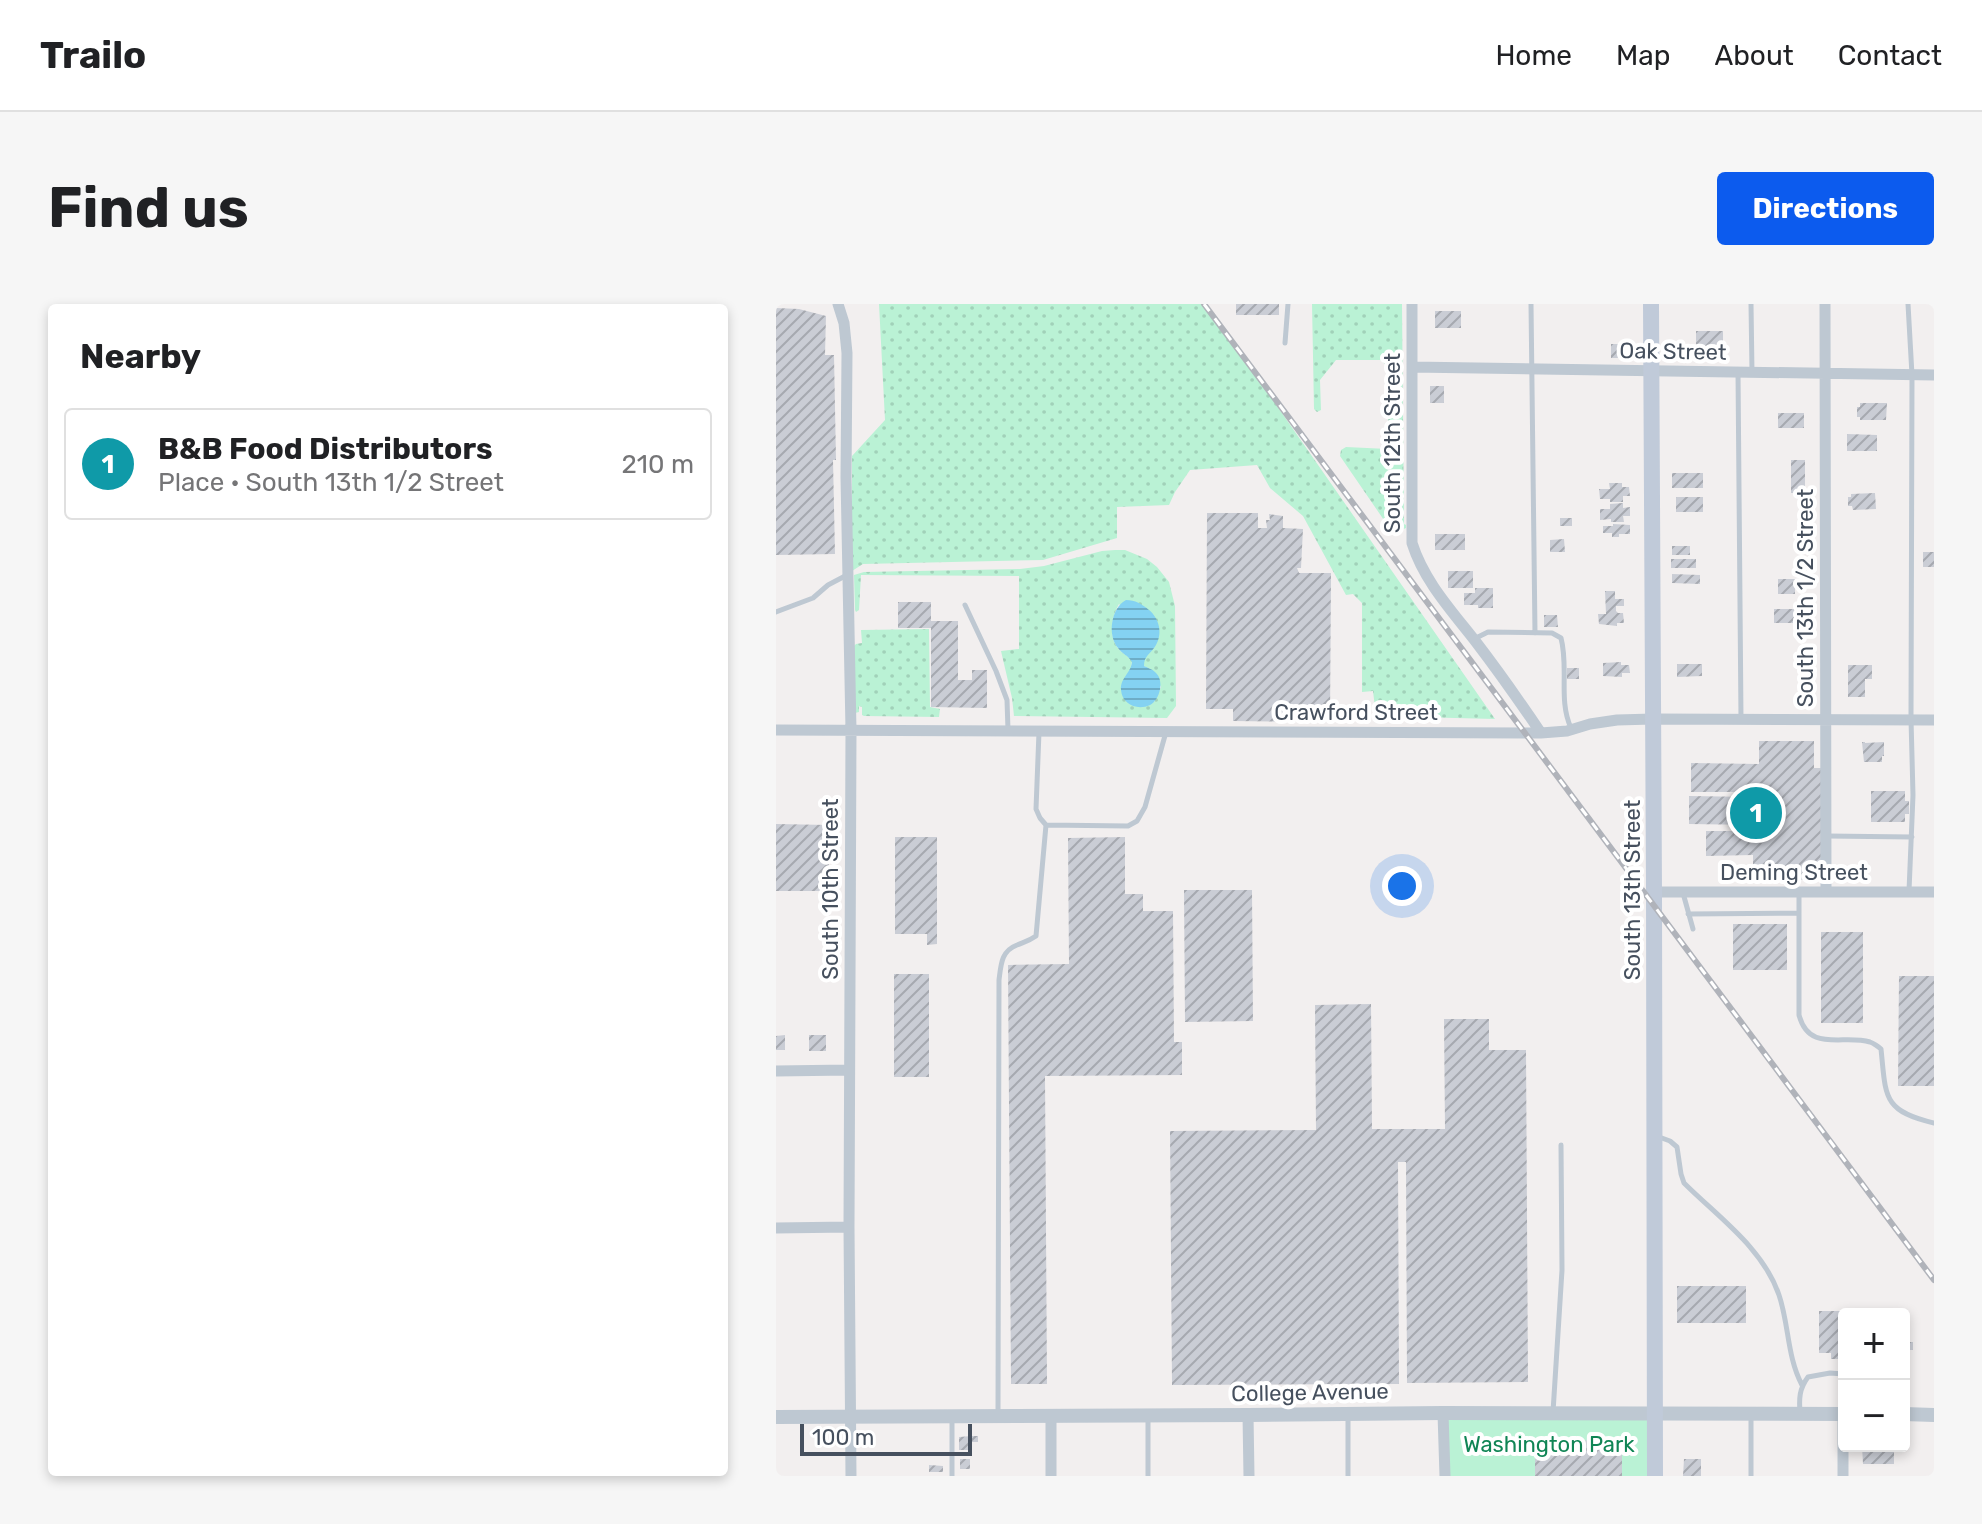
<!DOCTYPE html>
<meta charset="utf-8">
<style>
body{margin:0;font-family:Rubik,sans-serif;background:#f6f6f6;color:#202124}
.controls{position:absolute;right:24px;bottom:24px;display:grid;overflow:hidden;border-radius:8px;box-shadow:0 4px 12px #0003}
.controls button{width:72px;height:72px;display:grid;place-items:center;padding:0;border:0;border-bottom:2px solid #e0e0e0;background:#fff;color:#202124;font:40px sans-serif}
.scale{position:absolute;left:24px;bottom:20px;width:172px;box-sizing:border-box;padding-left:8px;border:4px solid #46505e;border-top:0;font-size:22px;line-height:28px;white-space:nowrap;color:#46505e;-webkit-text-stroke:6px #fff;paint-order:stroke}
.you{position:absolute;left:626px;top:582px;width:28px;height:28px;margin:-20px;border:6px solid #fff;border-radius:50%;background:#1a73e8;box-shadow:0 0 0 12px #1a73e833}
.badge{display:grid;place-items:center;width:52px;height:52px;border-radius:50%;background:#0c5bee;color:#fff;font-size:26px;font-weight:700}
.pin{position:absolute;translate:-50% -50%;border:4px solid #fff;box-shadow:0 2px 8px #0006}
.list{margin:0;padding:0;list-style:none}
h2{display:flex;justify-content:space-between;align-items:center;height:104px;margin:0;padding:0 32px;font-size:34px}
h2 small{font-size:26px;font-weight:400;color:#757577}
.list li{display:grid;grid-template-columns:52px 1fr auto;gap:24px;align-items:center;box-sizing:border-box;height:112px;margin:0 16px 16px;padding:0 16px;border:2px solid #e0e0e0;border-radius:8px}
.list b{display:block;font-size:30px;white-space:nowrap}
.list p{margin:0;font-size:26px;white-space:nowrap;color:#757577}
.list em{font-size:26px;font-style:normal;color:#757577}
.map{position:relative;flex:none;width:1158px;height:1172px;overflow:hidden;border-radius:8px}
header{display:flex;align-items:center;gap:48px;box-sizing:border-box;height:112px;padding:0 40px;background:#fff;border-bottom:2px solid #e0e0e0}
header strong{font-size:38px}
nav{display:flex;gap:44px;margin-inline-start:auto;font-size:28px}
.intro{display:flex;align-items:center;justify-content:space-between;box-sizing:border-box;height:192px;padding:0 48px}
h1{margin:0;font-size:56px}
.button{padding:20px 36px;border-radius:8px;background:#0c5bee;color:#fff;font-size:28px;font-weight:700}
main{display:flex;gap:48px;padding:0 48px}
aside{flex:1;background:#fff;border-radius:8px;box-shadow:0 4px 12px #0003}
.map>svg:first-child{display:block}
.grass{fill:url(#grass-dots);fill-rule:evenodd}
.park{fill:#baf2d5}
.water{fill:url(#water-rules)}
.building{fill:url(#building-hatch)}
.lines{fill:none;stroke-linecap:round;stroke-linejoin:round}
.service{stroke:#bec8d2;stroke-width:5}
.minor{stroke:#bec8d2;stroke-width:11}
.tertiary{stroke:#bec8d2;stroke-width:14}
.secondary{stroke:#c0cad9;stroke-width:16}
.rail-casing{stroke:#b0b3ba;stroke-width:6}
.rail{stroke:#fff;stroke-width:3;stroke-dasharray:9;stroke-linecap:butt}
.labels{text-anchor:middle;stroke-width:8;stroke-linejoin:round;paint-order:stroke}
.street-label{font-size:22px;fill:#46505e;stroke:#fff}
.park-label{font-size:22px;fill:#108555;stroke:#fff}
</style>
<header>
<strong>Trailo</strong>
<nav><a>Home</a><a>Map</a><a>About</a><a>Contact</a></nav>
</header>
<div class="intro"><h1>Find us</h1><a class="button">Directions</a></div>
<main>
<aside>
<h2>Nearby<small></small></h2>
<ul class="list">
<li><span class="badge" style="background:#0f9aa8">1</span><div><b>B&amp;B Food Distributors</b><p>Place · South 13th 1/2 Street</p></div><em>210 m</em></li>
</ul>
</aside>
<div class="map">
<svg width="1158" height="1172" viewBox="0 0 1158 1172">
<defs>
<pattern id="grass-dots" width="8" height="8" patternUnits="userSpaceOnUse" patternTransform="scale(2)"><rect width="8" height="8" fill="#baf2d5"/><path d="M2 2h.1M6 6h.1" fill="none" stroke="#a1d1b9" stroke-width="1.8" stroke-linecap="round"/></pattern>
<pattern id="water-rules" width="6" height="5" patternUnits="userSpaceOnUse" patternTransform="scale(2)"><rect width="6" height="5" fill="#84d2f2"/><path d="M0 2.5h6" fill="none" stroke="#6eadc7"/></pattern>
<pattern id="building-hatch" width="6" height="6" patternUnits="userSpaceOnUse" patternTransform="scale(2)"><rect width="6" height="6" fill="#cacdd5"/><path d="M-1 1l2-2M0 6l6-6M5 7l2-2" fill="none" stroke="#a6a9b0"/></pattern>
</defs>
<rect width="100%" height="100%" fill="#f2efef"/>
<path class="grass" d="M103,0H430L719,415L600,412L597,387L586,388V299L577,290L570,291L527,212L494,184L481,161L414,166L399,188L393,201L341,203V234L267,256L87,260L76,267V152L109,116Z
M536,0H626L628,220L630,221V224L621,228L612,222L564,152L565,146L570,143L612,145V62L604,56H560L544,76L545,106L541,108L538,105Z
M339,246H349L371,255L381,263L393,278L399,302L400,402L391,414L238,412L236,394L225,347L243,345V272L85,271L83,306L80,308L79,306L78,271L88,268L244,265L268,262L326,247ZM343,300L378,344C372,349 366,353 368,362L374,365L385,383L378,398L355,366L356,357C352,351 346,350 342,344C332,332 336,312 343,300Z
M153,325L154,403L164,405L163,413L88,412L86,411V403L83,402V408L79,409L78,342L80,340L86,339L85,326Z"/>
<path class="park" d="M667,1109H879V1172H669Z"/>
<path class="water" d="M350,296C359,296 366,300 373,306C383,314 387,329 380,341C375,350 368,351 368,362C372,364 376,365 379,368C389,376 384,396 374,401C361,407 346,400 345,386C344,374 355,369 356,358C352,351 346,350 342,344C331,331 335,304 350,296Z"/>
<path class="building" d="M460,0H503V11H460Z
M0,4L23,5L50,12L49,51H58L60,156H57L59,250L0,251Z
M659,7H685V24H659Z
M920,27H947V49H920Z
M835,40H861V54H835Z
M654,82H668V99H654Z
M1084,99H1111L1110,116H1084V113H1081V103H1084Z
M1002,109H1028V124H1002Z
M1071,130L1101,131V147H1071Z
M1015,156H1029V189H1015Z
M896,169H927V184H896Z
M833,179H846V183H853L854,192H847V198H834V195H824L823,185H834Z
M1099,189L1100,205L1077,206L1076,202H1072V193H1075V190Z
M900,193H927V208H900Z
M847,199V204L854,203V212H847L848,218H835V215L824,216V205H834V200Z
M431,209H482V224H491L490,216H494L493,210L507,212V224L527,225L525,264H521L523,269H555L554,418L523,419L522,418L457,417V405H430Z
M784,214H796V222H784Z
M837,220L854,221V230H843V233H836V229H827V222H837Z
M659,230H689V246H659Z
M788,235L789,248H774V236Z
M896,242H914V251H896Z
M1147,248H1158V263H1147Z
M895,255H920V264H895Z
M672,267H697V284H672Z
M896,270L924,271V280L896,279Z
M1002,275H1019V290H1002Z
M699,284H717V304H702V301H688V289H699Z
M829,287H839V295H848V302H840V307L842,309H847L848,319H841V322L823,320L822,310H830Z
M122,298H155V317H182V376H196V366H211V404L155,403V324H122Z
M998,305H1026V319H998Z
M768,311H781L782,323H768Z
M845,358V361H853L854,369H846V373L827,372V359Z
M901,360H926V372L901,373Z
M1072,361H1096V375H1089V393H1072Z
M791,364H803V375H791Z
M983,437H1038V464H1045L1047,576H977V551L930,552V527H981L979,521L913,520V492L978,493V488H915V459L983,460Z
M1086,438H1089V439L1108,438V452H1106V458H1088Z
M1095,487H1129V497H1133V510H1129V518H1095Z
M0,520L53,521V587H0Z
M119,533H161V640L151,641V630H119Z
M349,533V590H367V607H397L398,738H406V771L269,772L271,1080H235L232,661L293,660L292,534Z
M408,586H476L477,717L409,718Z
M957,620H1011V666H957Z
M1045,628H1087V719H1045Z
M118,670H153V773H118Z
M1123,672H1158V782H1122Z
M595,700L596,825H669L668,715H713V746H750L752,1078L631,1079L630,858H622L623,1080L396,1081L394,827L540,826L539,701Z
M9,731V746H0V732Z
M33,731H50V747H33Z
M901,982H970V1019H901Z
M1043,1007H1123V1010H1068V1055H1055V1049H1043Z
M1128,1038H1137V1046H1128Z
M196,1132H202V1138H196V1146H183V1133Z
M846,1136V1172H759V1137Z
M1086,1142H1118V1160H1087Z
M184,1155H194V1165H184Z
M908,1155H925V1172H907Z
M153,1161L167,1162V1168H153Z"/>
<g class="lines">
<path class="service" d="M755,0L759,329
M975,0L976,68
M1132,0L1136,71L1135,415L1137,491L1133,587
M509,39L512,0
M962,68L965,414
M189,301L220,367L231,396L232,426
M0,308L37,294L52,281L71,271
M698,335L712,328L776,329L785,334C793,364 782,396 795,424
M263,428L260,505L264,514L270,521L352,522L361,517L369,503L390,428
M1051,532L1136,533
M1023,588V711C1033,749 1067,730 1094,738C1097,739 1103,743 1105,745C1110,792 1106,807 1158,819
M907,589L917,625
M912,610L1023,609
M883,833L894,837L901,843L905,870L908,879C942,913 987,944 1003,991C1013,1020 1011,1053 1026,1081
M777,1108L786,966L785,841
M1024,1109C1023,1095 1023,1085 1032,1073L1054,1069L1068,1070
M222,1111L223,676C225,661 225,647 241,641C248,638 253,637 260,632L270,521
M176,1113V1172
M372,1113V1172
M572,1172V1111
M975,1172V1113"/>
<path class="minor" d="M62,0L68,19L71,49L70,173L75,426L73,923L75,1172
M636,0V239C648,277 675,306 700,338C723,368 744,398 765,429
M1049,0L1050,588
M636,63L1158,71
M0,426L765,429L791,427L814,420L841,416L877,415L1158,416
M878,588H1158
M0,767L73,766
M0,924L73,923
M667,1109L669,1172
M1067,1110V1172
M472,1111L473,1172
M275,1112V1172"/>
<path class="tertiary" d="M1128,1110L1158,1111
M0,1113L472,1111L667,1109L1068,1110"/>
<path class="secondary" d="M875,0L878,588L879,1172"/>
<defs>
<path id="rail" d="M428,0L1158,976"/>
</defs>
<use href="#rail" class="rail-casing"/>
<use href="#rail" class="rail"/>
</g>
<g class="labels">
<g class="street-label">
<text transform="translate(897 47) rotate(1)" y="8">Oak Street</text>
<text transform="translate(616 139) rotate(-90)" y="8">South 12th Street</text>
<text transform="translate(1029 294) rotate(-90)" y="8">South 13th 1/2 Street</text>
<text x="580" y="416">Crawford Street</text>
<text x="1018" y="576">Deming Street</text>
<text transform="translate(54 585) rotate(-90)" y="8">South 10th Street</text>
<text transform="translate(856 586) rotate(-90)" y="8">South 13th Street</text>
<text transform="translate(534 1088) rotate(-1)" y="8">College Avenue</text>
</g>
<g class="park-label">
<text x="773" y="1148">Washington Park</text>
</g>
</g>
</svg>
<div class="controls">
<button>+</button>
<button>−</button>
</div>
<div class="scale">100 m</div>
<div class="you"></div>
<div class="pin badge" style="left:980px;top:509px;background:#0f9aa8">1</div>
</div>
</main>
